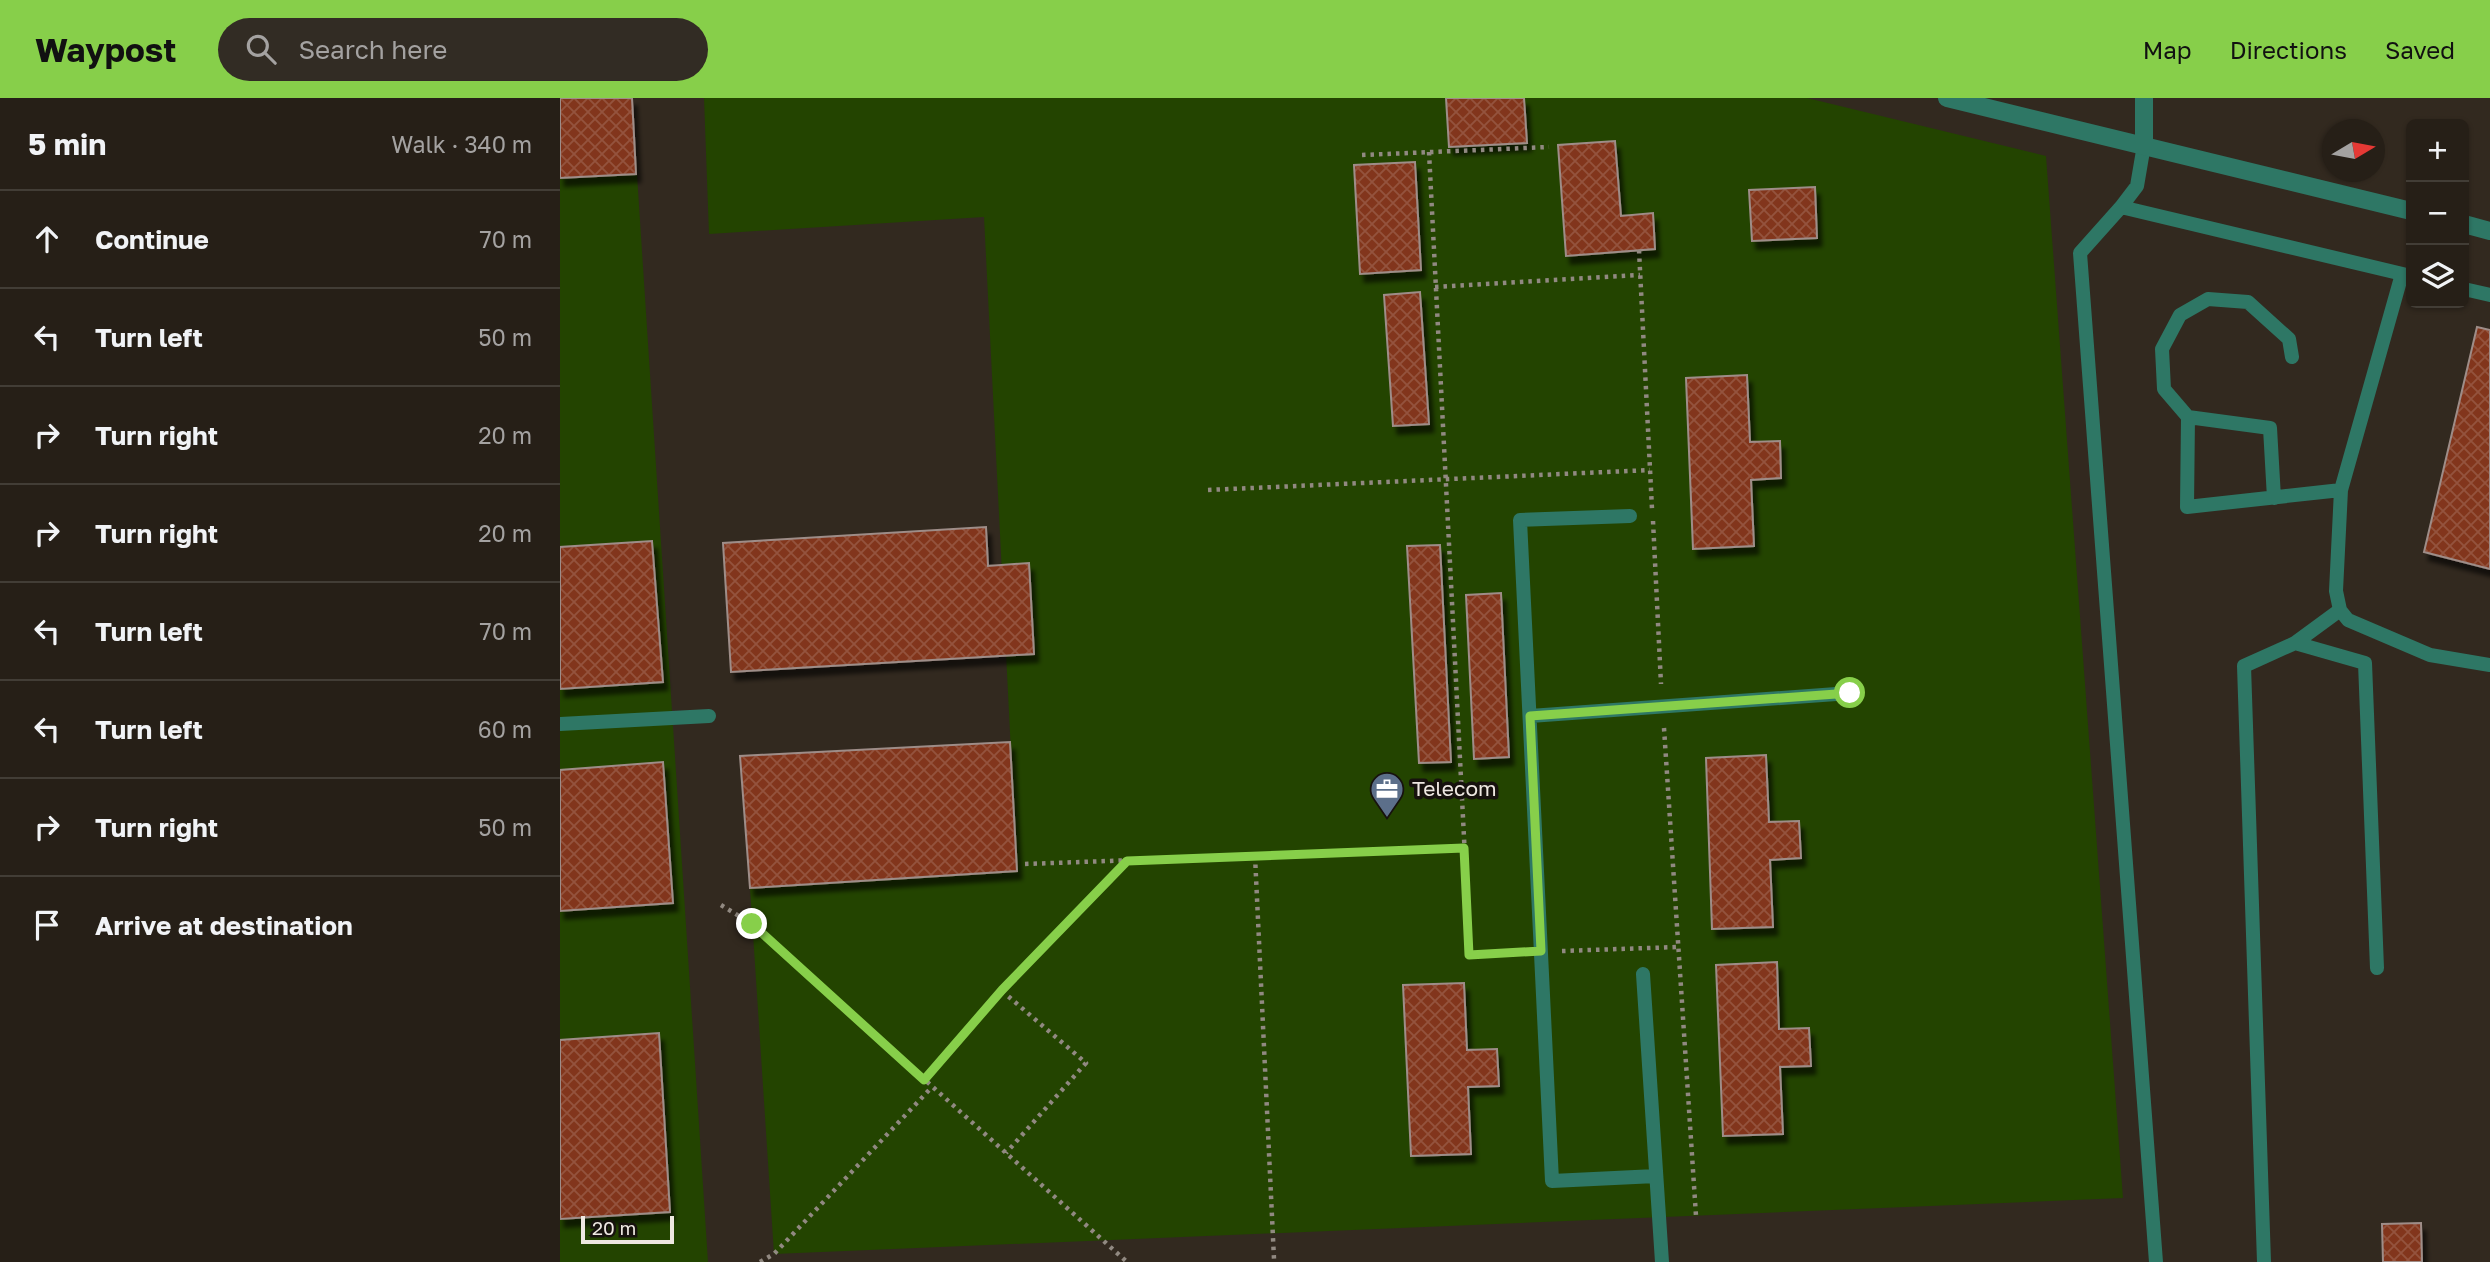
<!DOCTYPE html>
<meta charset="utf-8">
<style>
body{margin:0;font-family:"Golos Text",sans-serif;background:#322c24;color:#f1f3f6}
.controls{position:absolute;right:21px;top:21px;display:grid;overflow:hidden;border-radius:10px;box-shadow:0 2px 5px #0004}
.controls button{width:63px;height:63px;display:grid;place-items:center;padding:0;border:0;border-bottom:2px solid #423d36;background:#261f17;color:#f1f3f6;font:35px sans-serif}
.compass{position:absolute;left:1762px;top:21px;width:63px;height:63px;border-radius:50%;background:#261f17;box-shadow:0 2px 5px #0004;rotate:80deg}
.scale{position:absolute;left:21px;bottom:18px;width:93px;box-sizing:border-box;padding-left:7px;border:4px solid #eee8e1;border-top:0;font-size:19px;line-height:24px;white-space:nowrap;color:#eee8e1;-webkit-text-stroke:5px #17120e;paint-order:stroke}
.stop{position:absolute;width:21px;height:21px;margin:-16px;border:5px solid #87cf4a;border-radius:50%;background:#fff}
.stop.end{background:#87cf4a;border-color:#fff;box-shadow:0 2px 7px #0008}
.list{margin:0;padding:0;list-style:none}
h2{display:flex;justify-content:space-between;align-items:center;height:91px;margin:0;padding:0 28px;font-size:30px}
h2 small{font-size:23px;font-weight:400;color:#a4a2a1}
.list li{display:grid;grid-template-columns:46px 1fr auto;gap:21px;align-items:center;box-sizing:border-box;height:98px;padding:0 28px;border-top:2px solid #423d36}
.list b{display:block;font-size:26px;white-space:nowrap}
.list em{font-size:23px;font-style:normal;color:#a4a2a1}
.icon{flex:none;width:38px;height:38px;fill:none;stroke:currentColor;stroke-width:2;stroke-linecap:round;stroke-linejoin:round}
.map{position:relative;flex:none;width:1930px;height:1164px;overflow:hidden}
header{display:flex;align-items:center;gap:42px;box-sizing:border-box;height:98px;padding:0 35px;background:#87cf4a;color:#111}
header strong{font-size:33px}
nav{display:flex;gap:38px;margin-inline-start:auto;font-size:24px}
.search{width:490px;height:63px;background:#322c24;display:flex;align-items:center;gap:18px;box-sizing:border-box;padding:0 24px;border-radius:38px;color:#a4a2a1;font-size:26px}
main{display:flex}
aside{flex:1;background:#261f17}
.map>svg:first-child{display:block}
.green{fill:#234400}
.building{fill:url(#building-cross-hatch);stroke:#9e8d88;stroke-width:2;filter:url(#shadow)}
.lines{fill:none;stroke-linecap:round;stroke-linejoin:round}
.path{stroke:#918981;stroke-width:4.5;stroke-dasharray:3.5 5;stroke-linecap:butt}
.lane{stroke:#2e7765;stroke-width:14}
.street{stroke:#2e7765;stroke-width:18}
.route{stroke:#87cf4a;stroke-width:9}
.labels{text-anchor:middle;stroke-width:7;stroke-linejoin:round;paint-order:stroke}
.poi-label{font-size:21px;fill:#eee8e1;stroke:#17120e;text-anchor:start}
</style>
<header>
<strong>Waypost</strong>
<div class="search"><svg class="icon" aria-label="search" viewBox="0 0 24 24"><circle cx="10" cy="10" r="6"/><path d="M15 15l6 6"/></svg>Search here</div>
<nav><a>Map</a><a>Directions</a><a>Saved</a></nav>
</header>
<main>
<aside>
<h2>5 min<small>Walk · 340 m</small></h2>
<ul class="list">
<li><svg class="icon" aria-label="ahead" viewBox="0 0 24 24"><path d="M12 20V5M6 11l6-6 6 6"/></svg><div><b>Continue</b></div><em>70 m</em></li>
<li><svg class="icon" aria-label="left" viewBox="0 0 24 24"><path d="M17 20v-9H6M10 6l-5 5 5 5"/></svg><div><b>Turn left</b></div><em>50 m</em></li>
<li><svg class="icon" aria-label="right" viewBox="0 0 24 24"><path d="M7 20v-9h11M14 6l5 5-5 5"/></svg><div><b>Turn right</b></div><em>20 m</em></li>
<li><svg class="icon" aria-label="right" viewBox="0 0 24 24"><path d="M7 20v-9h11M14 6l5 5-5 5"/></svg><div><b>Turn right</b></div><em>20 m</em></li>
<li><svg class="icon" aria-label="left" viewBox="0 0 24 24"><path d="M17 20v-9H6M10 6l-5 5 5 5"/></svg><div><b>Turn left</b></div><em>70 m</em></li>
<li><svg class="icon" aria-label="left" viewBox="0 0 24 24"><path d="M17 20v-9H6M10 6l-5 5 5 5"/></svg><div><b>Turn left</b></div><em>60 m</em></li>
<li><svg class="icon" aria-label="right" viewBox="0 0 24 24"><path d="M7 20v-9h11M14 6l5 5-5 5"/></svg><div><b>Turn right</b></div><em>50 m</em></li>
<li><svg class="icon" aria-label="arrive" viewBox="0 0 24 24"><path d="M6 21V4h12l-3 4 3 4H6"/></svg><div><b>Arrive at destination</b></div></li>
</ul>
</aside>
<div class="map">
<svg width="1930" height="1164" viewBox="0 0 1930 1164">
<defs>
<pattern id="building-cross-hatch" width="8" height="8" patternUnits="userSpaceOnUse" patternTransform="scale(1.75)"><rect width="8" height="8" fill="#82361e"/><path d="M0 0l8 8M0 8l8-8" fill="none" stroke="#94533e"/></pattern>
<filter id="shadow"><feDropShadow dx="4.5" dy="8" stdDeviation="2" flood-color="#0009"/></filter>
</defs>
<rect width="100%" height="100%" fill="#32291f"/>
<path class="green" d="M0,0H72L148,1164H0Z
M144,0H1247L1486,58L1563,1100L214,1156L190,790L457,773L424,119L149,136Z"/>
<path class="building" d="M0,0H72L76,76L0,80Z
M886,0H964L967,45L889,49Z
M1055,43L1061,118L1093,115L1095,151L1006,158L998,47Z
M855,64L861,172L800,176L794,67Z
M1255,89L1257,140L1192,143L1189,92Z
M860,194L869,326L833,328L824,197Z
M1917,229L1930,232V471L1864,454Z
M1187,277L1190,344L1220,343L1221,380L1191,382L1194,448L1133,451L1126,280Z
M426,429L428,468L469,465L474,556L171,574L163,445Z
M92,443L103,584L0,591V449Z
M880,447L891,664L859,665L847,448Z
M941,495L949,659L914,661L906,497Z
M450,644L457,773L190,790L180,658Z
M1206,657L1209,724L1239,723L1241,760L1210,762L1213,829L1152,831L1146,660Z
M103,664L113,805L0,813V672Z
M1217,864L1219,931L1249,930L1251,968L1220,969L1223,1036L1163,1038L1156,867Z
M904,885L907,952L937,951L939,988L908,989L911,1056L851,1058L843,887Z
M99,935L110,1114L0,1121V942Z
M1861,1125L1862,1164H1823L1822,1126Z"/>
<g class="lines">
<path class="path" d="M869,54L910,857L958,854
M802,57L989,49
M1079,152L1092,411
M875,189L1080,177
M648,392L1090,372
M1093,423L1101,586
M1104,630L1136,1118
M695,758L714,1161
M465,766L904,750
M161,807L192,826L567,1164
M1002,853L1118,849
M442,893L526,965L446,1055
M364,982L442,893L567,763
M200,1164L214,1156L372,989"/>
<path class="lane" d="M1561,109L1577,88L1584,47
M1842,176L1781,392L1776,493L1780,512L1788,522L1870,557L1930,567
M1904,191L1930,197
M1732,259L1729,241L1688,204L1648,201L1620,217L1602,251L1604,291L1628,319L1627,409L1781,392
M1628,319L1710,330L1714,400
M1070,418L960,422L992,1083L1096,1078
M1735,545L1805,565L1817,870
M970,618L1290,595
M0,626L149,618
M1083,876L1102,1164
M1596,1164L1520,155L1561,109L1851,178
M1704,1164L1684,568L1735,545L1780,512"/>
<path class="street" d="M1387,0L1851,113
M1584,47V0
M1904,126L1930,133"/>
</g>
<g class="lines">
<path class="route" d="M192,826L364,982L442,892L567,763L904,750L909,857L981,853L970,618L1290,595"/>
</g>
<defs>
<symbol id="office-pin" viewBox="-11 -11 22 30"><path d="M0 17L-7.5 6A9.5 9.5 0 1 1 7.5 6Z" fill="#5c6f8a" stroke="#17120e"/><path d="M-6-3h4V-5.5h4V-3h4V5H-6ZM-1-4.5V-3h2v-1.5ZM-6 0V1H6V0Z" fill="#fff"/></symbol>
</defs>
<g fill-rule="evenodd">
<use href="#office-pin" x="808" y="672" width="38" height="52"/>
</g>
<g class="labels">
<g class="poi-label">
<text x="852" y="698">Telecom</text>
</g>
</g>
</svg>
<div class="controls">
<button>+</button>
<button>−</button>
<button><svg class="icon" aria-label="layers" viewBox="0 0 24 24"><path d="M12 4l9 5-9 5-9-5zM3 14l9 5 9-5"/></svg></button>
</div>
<svg class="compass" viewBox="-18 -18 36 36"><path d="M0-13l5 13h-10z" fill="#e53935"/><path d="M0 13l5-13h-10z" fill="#a4a2a1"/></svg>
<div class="scale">20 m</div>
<div class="stop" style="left:1290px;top:595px"></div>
<div class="stop end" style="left:192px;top:826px"></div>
</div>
</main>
